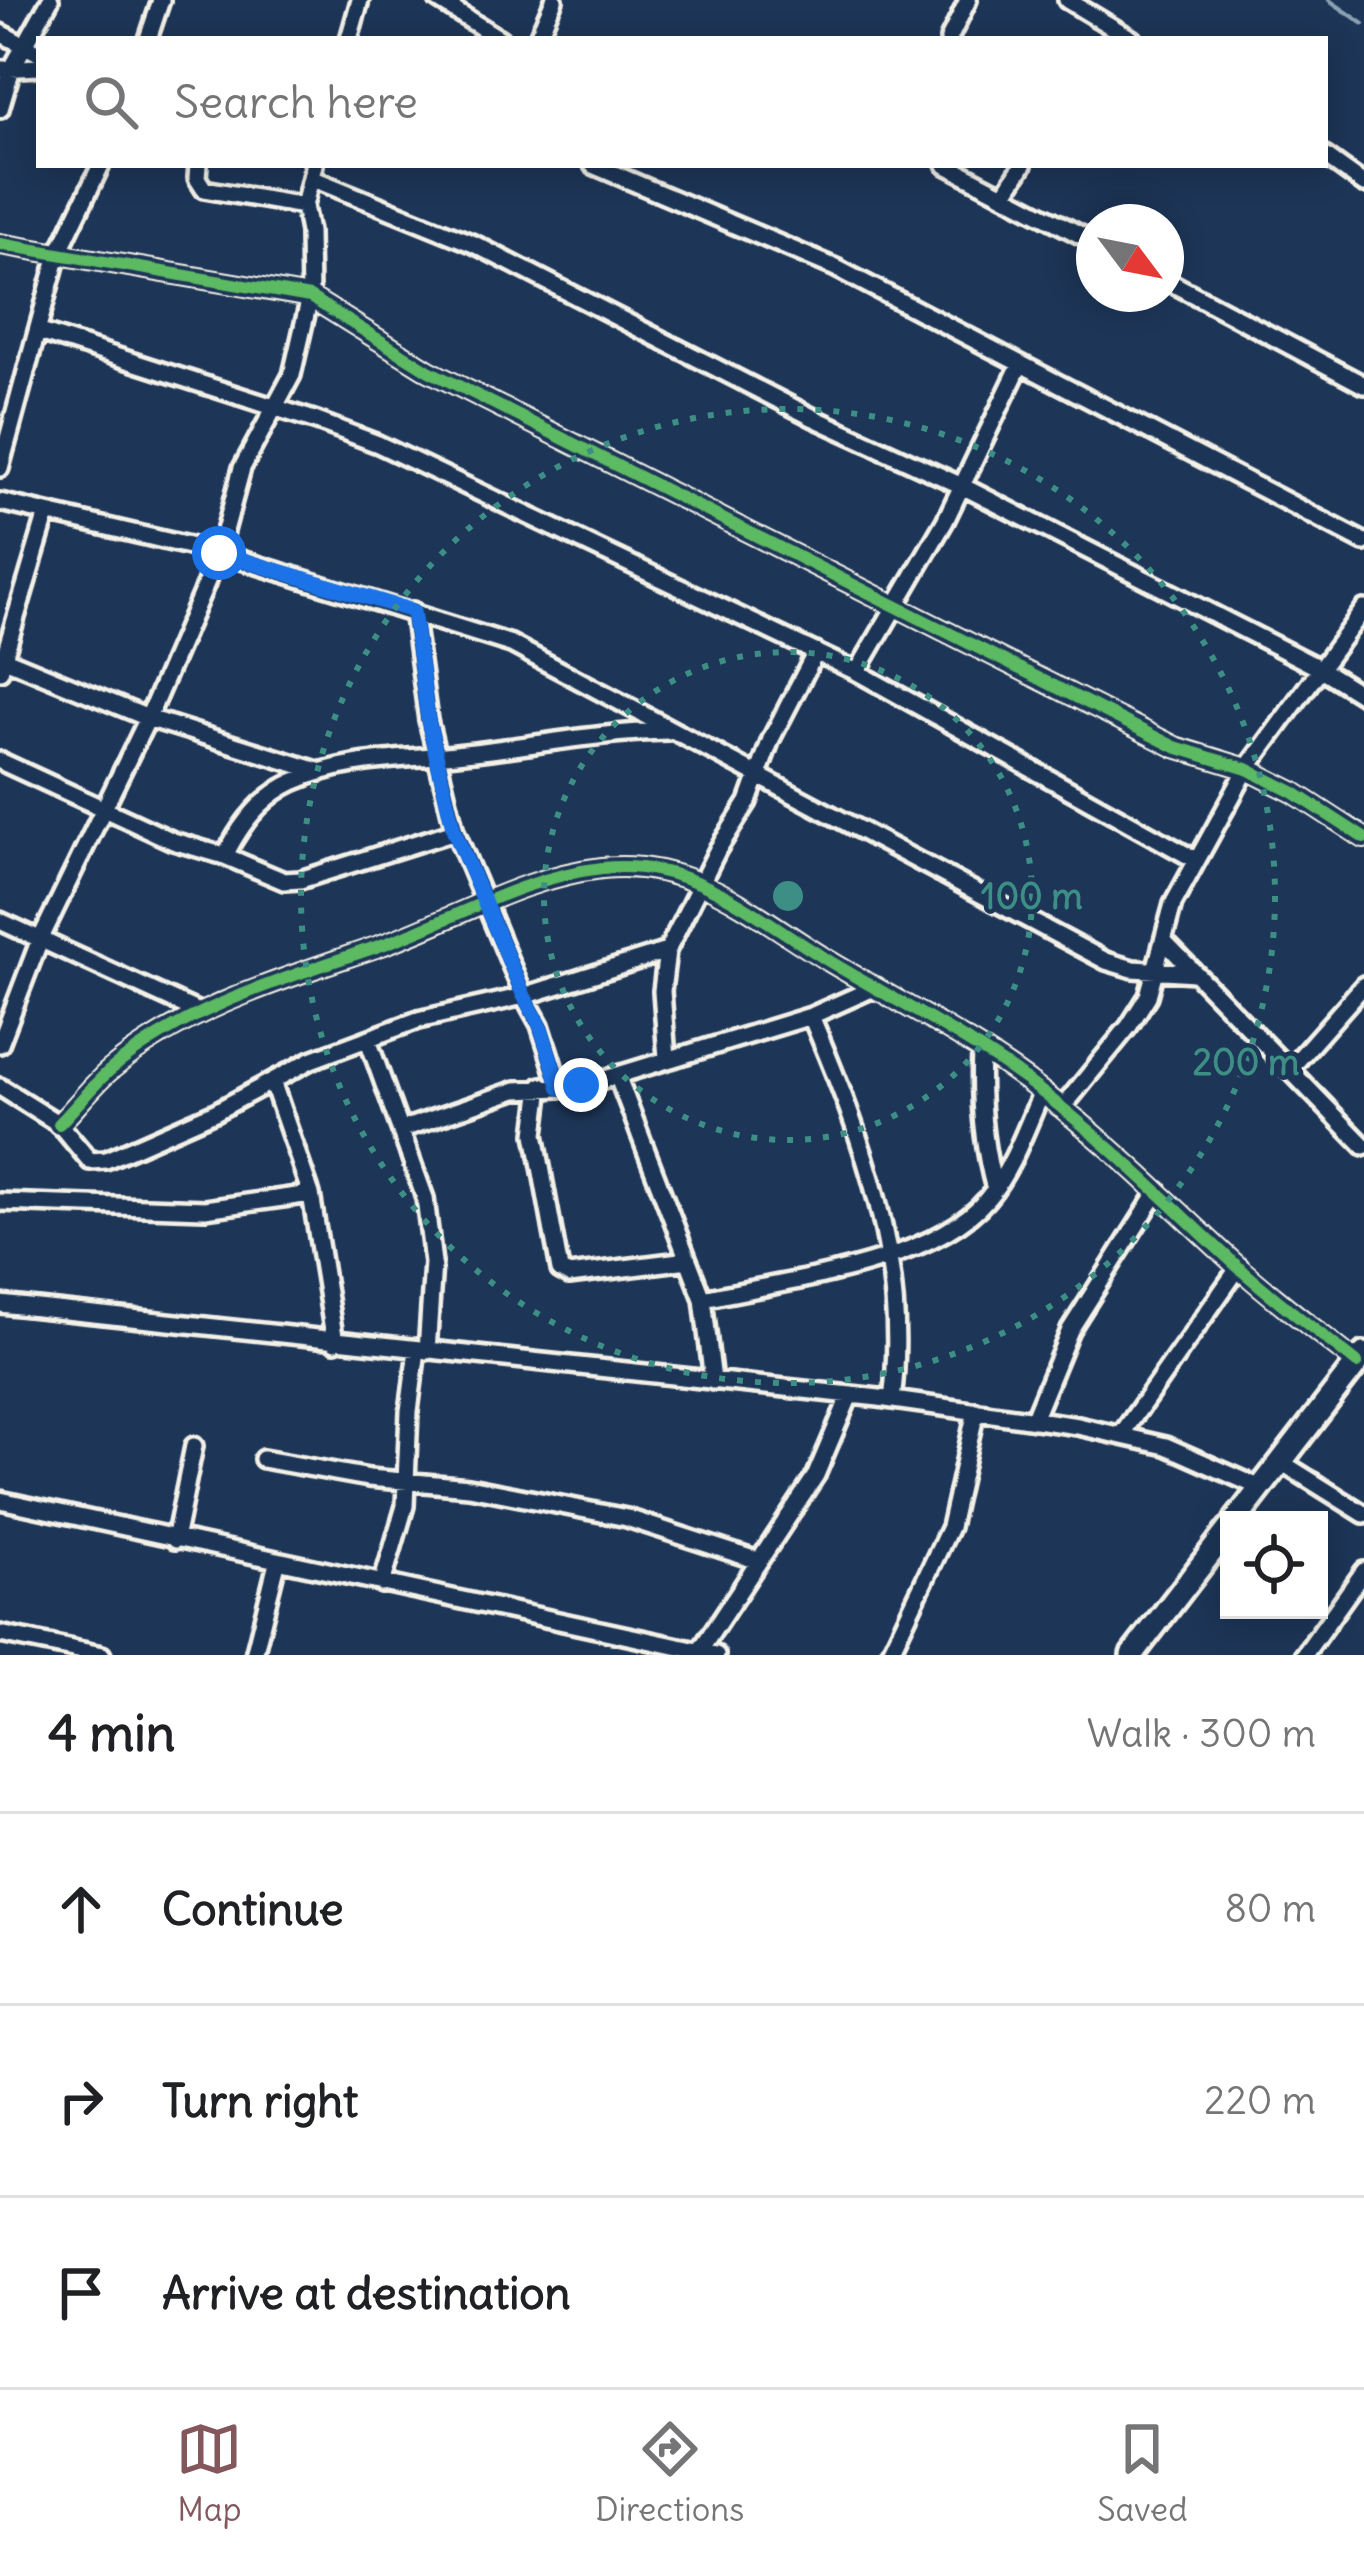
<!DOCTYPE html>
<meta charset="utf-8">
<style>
body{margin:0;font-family:Delius,sans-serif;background:#f2f2f2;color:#202124}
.controls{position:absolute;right:36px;bottom:36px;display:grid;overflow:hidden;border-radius:0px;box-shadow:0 6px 30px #0003}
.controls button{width:108px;height:108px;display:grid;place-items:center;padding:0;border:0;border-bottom:3px solid #e0e0e0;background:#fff;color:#202124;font:60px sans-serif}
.compass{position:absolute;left:1076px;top:204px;width:108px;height:108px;border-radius:50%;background:#fff;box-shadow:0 6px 30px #0003;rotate:122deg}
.stop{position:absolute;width:36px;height:36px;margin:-27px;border:9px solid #1a73e8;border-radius:50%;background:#fff}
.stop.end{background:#1a73e8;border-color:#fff;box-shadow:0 3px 12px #0008}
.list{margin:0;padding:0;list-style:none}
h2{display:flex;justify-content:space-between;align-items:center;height:156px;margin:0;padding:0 48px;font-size:51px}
h2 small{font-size:39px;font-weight:400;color:#757577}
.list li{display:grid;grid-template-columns:78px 1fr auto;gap:36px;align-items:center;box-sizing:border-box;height:192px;padding:0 48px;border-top:3px solid #e0e0e0}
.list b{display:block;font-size:45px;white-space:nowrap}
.list em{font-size:39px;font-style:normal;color:#757577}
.icon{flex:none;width:66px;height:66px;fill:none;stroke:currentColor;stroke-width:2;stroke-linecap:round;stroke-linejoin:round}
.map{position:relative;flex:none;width:1364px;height:1655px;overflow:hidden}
.search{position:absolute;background:#fff;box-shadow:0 6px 30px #0003;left:36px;right:36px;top:36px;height:132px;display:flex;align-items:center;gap:30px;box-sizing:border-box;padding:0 42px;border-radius:0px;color:#757577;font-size:45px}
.sheet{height:732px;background:#fff}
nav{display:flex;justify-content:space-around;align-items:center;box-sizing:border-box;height:168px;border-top:3px solid #e0e0e0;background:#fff;font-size:33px;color:#757577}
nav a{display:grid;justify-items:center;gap:6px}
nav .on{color:#84575d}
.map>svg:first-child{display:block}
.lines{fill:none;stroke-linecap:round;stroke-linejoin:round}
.stream{stroke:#8ca2b2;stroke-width:4.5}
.minor-casing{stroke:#f4f1e8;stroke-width:24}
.secondary-casing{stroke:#f4f1e8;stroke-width:30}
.minor{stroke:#1d3557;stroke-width:15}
.secondary{stroke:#1d3557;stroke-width:21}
.cycleway-casing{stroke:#1d3557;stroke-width:20}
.cycleway{stroke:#5cba63;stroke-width:12}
.route{stroke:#1a73e8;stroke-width:15}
.ring{fill:none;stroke:#3d8f86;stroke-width:6;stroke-dasharray:6 12}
.centre{fill:#3d8f86;stroke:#1d3557;stroke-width:6}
.ring-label{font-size:36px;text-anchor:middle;font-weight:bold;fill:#3d8f86;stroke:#1d3557;stroke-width:9;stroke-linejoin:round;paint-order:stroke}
</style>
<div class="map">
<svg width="1364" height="1655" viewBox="0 0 1364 1655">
<rect width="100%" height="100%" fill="#1d3557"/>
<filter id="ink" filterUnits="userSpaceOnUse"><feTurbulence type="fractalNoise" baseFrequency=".00833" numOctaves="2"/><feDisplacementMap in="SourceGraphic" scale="24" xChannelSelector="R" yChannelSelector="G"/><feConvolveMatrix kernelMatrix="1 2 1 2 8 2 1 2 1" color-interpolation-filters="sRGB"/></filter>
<g filter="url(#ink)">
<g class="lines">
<path class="stream" d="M1329,0L1364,24"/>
<defs>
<path id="minor" d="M438,0L500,39
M1067,0L1132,39
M0,33L39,53
M148,39L161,0
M349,39L360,0
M537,39L554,0
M949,39L968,0
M0,69L39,67
M0,109L12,68L50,0
M1325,156L1364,184
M198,165L197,178L204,189L304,206
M593,165L836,268L1364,542
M946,165L1094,242
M311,178L474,244L814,418L962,486L1319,668L1364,696
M1004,195L1023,165
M0,244L310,297L429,371L1175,747L1247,769L1293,792L1364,838
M1166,280L1364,385
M37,331L317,421L378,444L857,672L1194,859
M0,468L58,254L101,165
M0,502L219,553L511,644L1106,961L1133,969L1195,973
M413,611L428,720L455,831L524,996L540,1025L560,1088
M0,657L148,718L321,772
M0,671L47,513
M857,672L945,521L1020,365
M0,761L173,841L225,856L284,881L300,880L455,831
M225,856C240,825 261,797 293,782C346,758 400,760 456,754C528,747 596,732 668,731
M0,921L201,1013
M1165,942L1364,1146
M811,1016C863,1139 910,1265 892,1400
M368,1040L425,1198L433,1263L427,1351
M0,1044L39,942L148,718L219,553L242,468L292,375L310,297L309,232L304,206L314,165
M981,1052C979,1099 982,1143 995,1189
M667,1058L662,991L667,951L718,849L748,802L771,739L816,652
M1289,1070L1364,985
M617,1075L703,1299L713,1381
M272,1081L311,1194L335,1342
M541,1086L535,1134L560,1270L569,1275L688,1260
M0,1087L59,1124L90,1161L106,1160L215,1112L311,1060L418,1020L524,996L667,951
M1062,1108L1129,1026L1148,996L1173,904L1247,769L1364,609
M59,1124C76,1107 91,1087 109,1071C186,1007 286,978 379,946C453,920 522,877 602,868C692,858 753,915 824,958C890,998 963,1034 1026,1080C1102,1136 1167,1202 1237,1266C1275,1300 1317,1331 1357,1363
M403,1129L516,1090L560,1088L602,1080L811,1016L876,987
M0,1202L205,1209L311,1194
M703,1299C785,1281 931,1265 987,1199C1012,1170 1026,1128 1042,1092
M0,1304L879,1398L1078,1426L1166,1446L1261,1488
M1033,1420L1070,1330L1158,1191
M1121,1435L1239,1267
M263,1459L369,1478L469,1487L627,1518L759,1561
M1281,1462L1364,1514
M0,1500L716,1655
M175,1540L194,1446
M382,1584L405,1506L409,1411L417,1350
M0,1634L102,1655
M254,1655L277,1563
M697,1655L816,1475L850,1395
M889,1655L950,1527L976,1411
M1304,1655L1364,1571"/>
<path id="secondary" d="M1236,1520L1364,1354
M1132,1655L1229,1529"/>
</defs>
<use href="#minor" class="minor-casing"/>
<use href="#secondary" class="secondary-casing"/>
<use href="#minor" class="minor"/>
<use href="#secondary" class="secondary"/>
<defs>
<path id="cycleway" d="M0,244L310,297L429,371L1175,747L1247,769L1293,792L1364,838
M59,1124C76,1107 91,1087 109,1071C186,1007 286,978 379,946C453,920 522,877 602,868C692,858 753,915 824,958C890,998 963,1034 1026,1080C1102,1136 1167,1202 1237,1266C1275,1300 1317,1331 1357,1363"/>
</defs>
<use href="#cycleway" class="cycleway-casing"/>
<use href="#cycleway" class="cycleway"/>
</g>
</g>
<g class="lines" filter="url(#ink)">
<path class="route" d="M219,553L413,611L428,720L454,831L524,996L540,1025L560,1088L581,1085"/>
</g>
<g class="ring">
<circle cx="788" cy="896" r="244"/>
<circle cx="788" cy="896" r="487"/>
</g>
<circle cx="788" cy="896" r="18" class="centre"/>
<g class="ring-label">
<text x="1032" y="909">100 m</text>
<text x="1246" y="1075">200 m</text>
</g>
</svg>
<div class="controls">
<button><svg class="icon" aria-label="locate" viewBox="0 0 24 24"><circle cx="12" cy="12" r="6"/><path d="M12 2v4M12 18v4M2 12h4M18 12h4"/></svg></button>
</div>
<svg class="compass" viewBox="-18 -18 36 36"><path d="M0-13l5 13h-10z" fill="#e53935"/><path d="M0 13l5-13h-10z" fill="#757577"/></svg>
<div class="stop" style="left:219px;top:553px"></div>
<div class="stop end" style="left:581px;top:1085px"></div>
<div class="search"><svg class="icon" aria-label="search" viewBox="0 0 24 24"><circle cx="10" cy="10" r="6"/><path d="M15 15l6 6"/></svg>Search here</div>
</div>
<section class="sheet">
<h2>4 min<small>Walk · 300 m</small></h2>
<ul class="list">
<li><svg class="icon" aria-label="ahead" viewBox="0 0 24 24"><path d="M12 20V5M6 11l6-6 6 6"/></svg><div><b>Continue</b></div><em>80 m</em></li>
<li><svg class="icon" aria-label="right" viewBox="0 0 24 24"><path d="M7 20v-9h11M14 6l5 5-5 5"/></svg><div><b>Turn right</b></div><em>220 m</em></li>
<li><svg class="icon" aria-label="arrive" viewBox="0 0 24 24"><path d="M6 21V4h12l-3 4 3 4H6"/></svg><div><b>Arrive at destination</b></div></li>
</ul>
</section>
<nav>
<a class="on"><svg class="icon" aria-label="map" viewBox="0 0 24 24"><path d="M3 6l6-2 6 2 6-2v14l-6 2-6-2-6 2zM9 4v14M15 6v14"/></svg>Map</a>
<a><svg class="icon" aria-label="directions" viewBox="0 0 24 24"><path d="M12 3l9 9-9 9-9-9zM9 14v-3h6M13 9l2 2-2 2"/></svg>Directions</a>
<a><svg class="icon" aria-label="saved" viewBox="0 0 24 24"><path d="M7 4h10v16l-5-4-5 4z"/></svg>Saved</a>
</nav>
